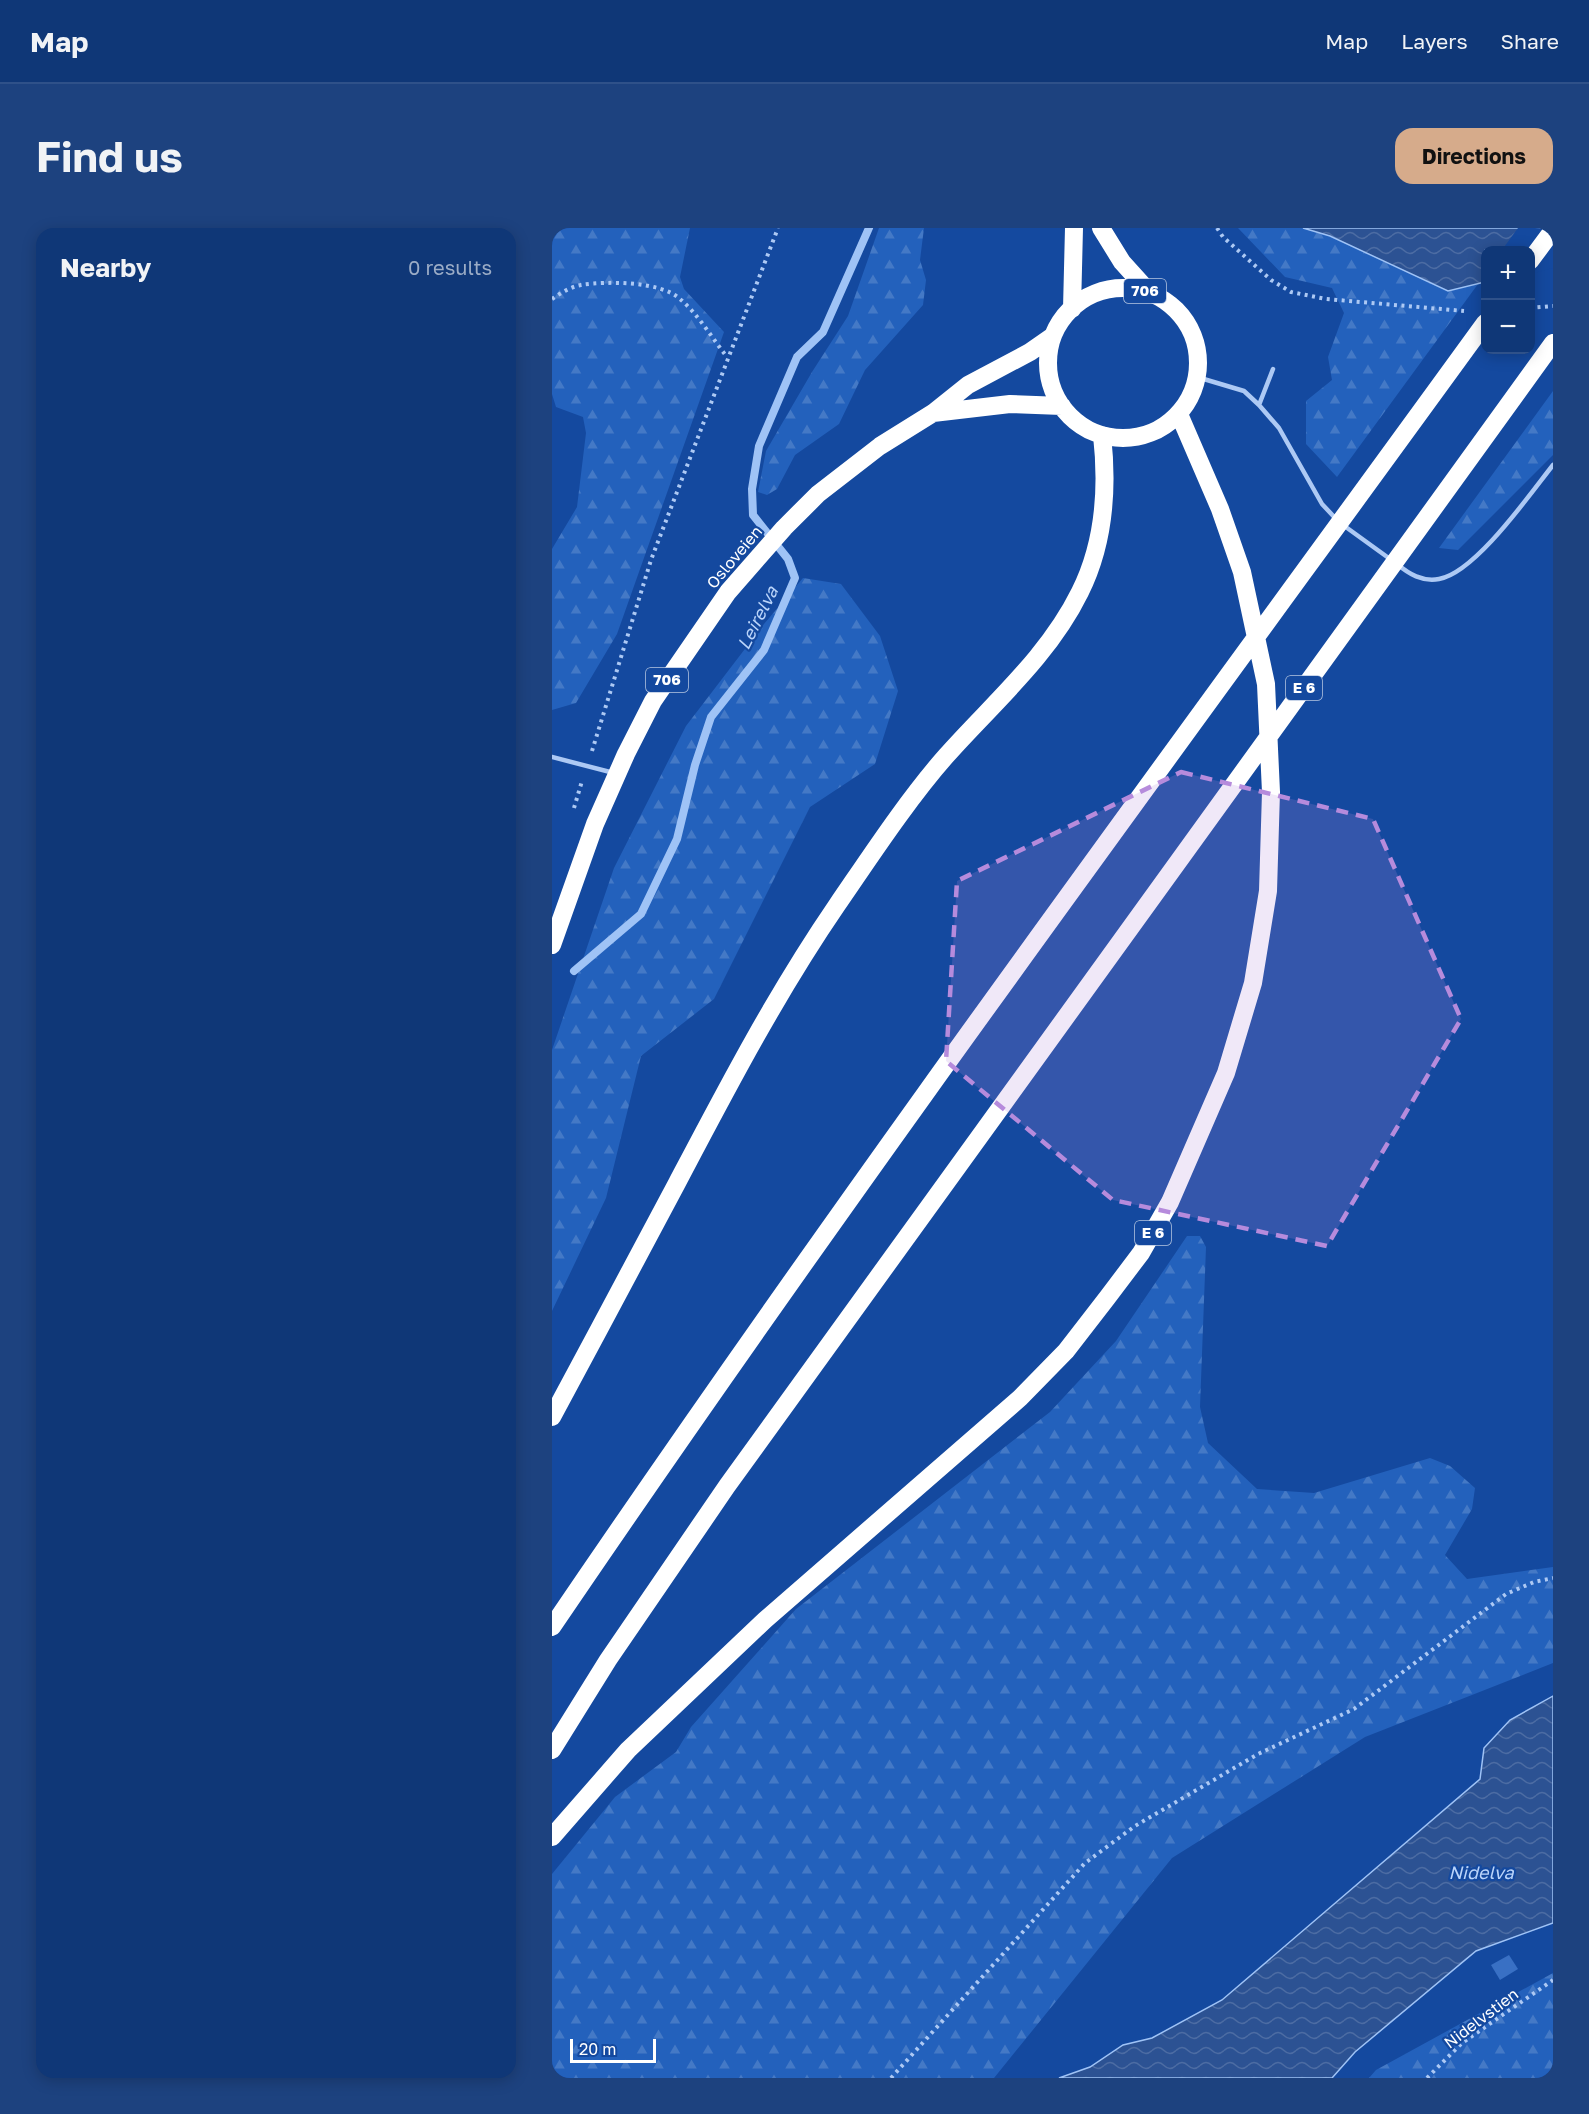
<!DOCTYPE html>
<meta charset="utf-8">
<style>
body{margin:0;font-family:"Golos Text",sans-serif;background:#1d427f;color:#f1f3f6}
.controls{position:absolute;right:18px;top:18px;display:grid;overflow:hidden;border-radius:12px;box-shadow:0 3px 15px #0003}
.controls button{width:54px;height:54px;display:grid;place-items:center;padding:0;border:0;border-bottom:2px solid #2f5189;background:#0f3777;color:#f1f3f6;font:30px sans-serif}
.scale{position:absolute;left:18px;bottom:15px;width:86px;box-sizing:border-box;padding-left:6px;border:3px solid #fff;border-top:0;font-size:16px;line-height:21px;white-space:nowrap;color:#fff;-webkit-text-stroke:4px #14499f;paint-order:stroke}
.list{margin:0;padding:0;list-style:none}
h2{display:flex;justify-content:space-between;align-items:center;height:78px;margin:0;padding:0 24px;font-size:26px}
h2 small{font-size:20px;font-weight:400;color:#9bacc6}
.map{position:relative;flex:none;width:1001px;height:1850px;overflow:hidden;border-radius:18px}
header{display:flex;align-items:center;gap:36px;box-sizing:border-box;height:84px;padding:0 30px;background:#0f3777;border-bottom:2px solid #2f5189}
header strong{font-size:28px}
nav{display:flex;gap:33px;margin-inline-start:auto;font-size:21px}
.intro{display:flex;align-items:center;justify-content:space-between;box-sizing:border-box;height:144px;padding:0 36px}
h1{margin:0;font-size:42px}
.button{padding:15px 27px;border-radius:18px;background:#d6ab8b;color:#111;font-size:21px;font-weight:700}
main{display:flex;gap:36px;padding:0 36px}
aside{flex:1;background:#0f3777;border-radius:18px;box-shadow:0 3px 15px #0003}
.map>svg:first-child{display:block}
.forest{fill:url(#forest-firs)}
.water{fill:url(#water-waves);stroke:#9fc3f6;stroke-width:1.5}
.pier{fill:#14499f}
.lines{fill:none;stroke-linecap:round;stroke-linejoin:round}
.stream{stroke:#9fc3f6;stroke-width:8}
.building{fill:#3970c4}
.path{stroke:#adc9f4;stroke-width:4;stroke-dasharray:3 4.5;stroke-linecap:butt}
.lane{stroke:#adc9f4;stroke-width:4.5}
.highway{stroke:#fff;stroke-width:18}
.marked{fill:#b68bdc;fill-opacity:0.2;stroke:#b68bdc;stroke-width:4.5;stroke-dasharray:12 8;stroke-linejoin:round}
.labels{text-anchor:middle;stroke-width:4.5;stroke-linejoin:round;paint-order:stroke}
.shield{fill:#14499f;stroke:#b8c8e2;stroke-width:1.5}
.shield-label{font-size:15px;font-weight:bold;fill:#fff}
.street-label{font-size:16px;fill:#fff;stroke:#14499f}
.water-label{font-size:18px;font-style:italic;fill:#bad4fa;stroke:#14499f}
</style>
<header>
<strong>Map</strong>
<nav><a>Map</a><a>Layers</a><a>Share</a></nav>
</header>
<div class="intro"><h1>Find us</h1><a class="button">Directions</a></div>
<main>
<aside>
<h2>Nearby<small>0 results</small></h2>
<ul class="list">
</ul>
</aside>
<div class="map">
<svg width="1001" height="1850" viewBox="0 0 1001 1850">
<defs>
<pattern id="forest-firs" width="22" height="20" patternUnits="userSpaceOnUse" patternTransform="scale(1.5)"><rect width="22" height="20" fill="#2361bc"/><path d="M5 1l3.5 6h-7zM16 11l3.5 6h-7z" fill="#4479c6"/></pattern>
<pattern id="water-waves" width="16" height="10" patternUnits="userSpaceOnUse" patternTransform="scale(1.5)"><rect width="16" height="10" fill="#2c5293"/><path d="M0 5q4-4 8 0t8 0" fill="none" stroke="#4c6ca3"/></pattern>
</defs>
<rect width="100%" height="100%" fill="#14499f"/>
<path class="forest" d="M0,0H138L128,49L132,61L172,104L65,406L24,475L0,482V321L25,279L34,205L31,189L4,179L0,166Z
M327,0H372L368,32L374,52L371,77L313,142L287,196L243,227L225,261L215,267L206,264L214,223L260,144L296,88Z
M686,0H751L778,8L896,63L926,56L785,249L754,216V173L780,152L776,129L792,85L780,60L733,49Z
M1001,163V227L906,322L887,320Z
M251,350L289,356L328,408L346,463L323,536L258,579L162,771L89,828L54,970L0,1083V822L62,640L134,498L212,396Z
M635,1008H648L654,1019L648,1179L656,1215L705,1261L762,1265L878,1230L898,1238L923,1260L920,1281L893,1327L915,1351L1001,1339V1435L813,1509L620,1630L442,1850H0V1646L63,1569L124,1524L139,1499L244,1381L498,1184L564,1113Z
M1001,1745V1850H817L824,1842Z"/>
<path class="water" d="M751,0H1001L978,22H933V54L896,63L778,8Z
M1001,1468V1695L924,1723L803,1824L780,1850H507L538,1839L571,1817L600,1810L670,1772L928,1551L932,1520L958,1492Z"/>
<path class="pier" d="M966,0H1001V40L978,46V22H950Z"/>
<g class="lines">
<path class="stream" d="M22,743L89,686L125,611L143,537L159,489L212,422L243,350L236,331L201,287L200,261L207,218L245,129L271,104L317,0"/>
</g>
<path class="building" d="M957,1727L966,1741L948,1752L939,1737Z"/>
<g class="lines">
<path class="path" d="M665,0L671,9L719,52L739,64L774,71L912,83
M0,71C9,65 18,59 29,57C54,53 109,53 128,71C146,86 160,110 175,129
M978,80L1001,78
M40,523L99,332L226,0
M22,580L30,553
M339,1850L533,1635L583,1598L706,1526L802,1481L954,1366L982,1354L1001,1350
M875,1850L910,1815L1001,1752"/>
<path class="lane" d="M645,149L692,163L707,177L727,200L770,276L785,292
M707,177L721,141
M791,297L838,331
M845,336C857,346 870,354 887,351C923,345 978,266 1001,237
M0,529L62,545"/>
<path class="highway" d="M549,0L570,34L598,65
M978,33L1001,2
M496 135a75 75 0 1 1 150 0a75 75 0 1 1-150 0Z
M520,81L522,0
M381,185L458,176L510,178
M0,717L43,596L74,526L101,473L176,364L232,300L266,266L328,218L381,185L416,157L478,124L501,108
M0,1189C42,1111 83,1034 125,955C175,860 224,766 285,677C318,629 356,571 394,528C441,475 496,429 528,364C552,316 556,260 550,207
M0,1399C300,957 619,527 933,95
M0,1522L56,1432L175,1258L1001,115
M0,1609L76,1522L213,1392L468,1170L514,1123L555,1070L589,1025L618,974L674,845L701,755L716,663L719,564L714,456L690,344L668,281L627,186"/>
</g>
<path class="marked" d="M629,544L821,591L909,791L775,1018L561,972L394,833L405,653Z"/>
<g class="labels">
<g class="shield">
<rect x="572" y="51" width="42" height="24" rx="4.5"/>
<rect x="94" y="440" width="42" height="24" rx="4.5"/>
<rect x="734" y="448" width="36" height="24" rx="4.5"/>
<rect x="583" y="993" width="36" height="24" rx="4.5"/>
</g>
<g class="shield-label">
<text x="593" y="68">706</text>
<text x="115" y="457">706</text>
<text x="752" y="465">E 6</text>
<text x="601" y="1010">E 6</text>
</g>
<g class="street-label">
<text transform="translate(182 329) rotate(-50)" y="6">Osloveien</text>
<text transform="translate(929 1790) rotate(-37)" y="6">Nidelvstien</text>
</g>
<g class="water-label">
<text transform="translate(206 390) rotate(-63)" y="6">Leirelva</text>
<text x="929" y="1651">Nidelva</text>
</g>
</g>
</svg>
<div class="controls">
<button>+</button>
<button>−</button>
</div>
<div class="scale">20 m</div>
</div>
</main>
